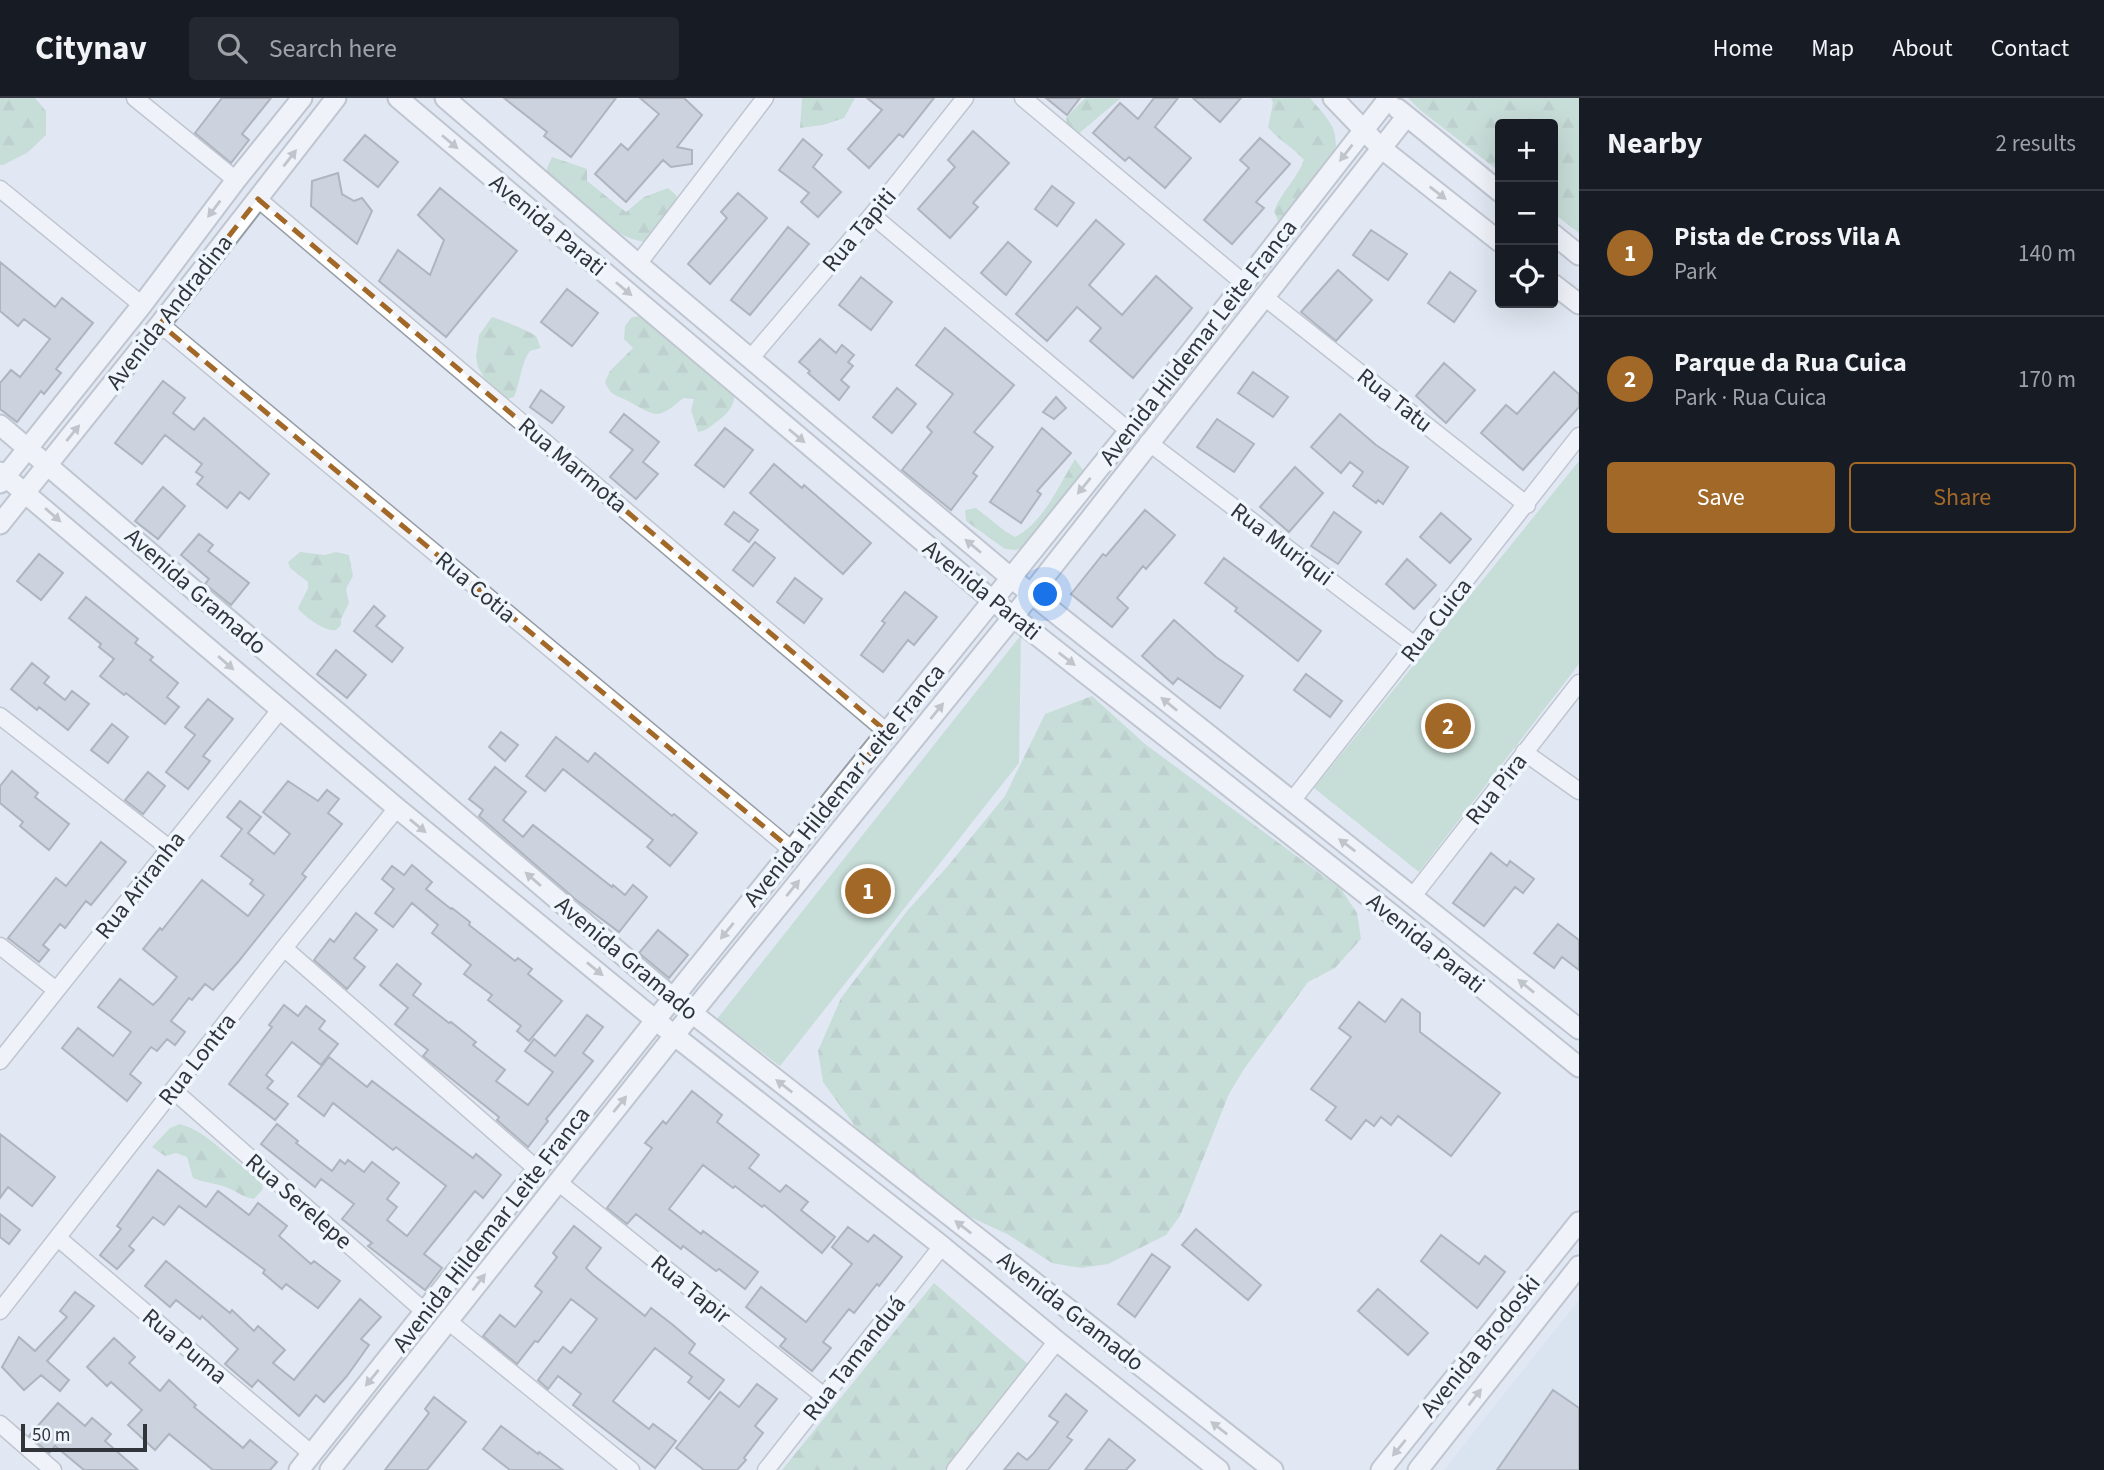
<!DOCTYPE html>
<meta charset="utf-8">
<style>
body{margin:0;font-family:"Source Sans 3",sans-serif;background:#242831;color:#f1f3f6}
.controls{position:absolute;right:21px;top:21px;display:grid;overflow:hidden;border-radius:7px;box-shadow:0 7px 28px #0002}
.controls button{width:63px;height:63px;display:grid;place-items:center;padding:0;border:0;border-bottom:2px solid #363941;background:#171b24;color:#f1f3f6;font:35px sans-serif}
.scale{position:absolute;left:21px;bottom:18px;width:126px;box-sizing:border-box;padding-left:7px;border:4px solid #313438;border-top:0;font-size:19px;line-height:24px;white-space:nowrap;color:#313438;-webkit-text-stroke:5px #f0f6fe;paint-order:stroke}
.you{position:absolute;left:1046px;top:497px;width:24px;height:24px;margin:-18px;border:5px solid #fff;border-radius:50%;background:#1a73e8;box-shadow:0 0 0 10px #1a73e833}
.badge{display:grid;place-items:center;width:46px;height:46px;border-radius:50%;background:#a26828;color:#fff;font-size:23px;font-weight:700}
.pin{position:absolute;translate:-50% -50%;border:4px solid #fff;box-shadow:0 2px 7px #0006}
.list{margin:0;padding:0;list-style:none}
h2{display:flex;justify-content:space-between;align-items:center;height:91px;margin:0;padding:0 28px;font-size:30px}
h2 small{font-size:23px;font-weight:400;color:#9ea1a6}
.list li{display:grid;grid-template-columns:46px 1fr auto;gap:21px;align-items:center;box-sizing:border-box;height:126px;padding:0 28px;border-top:2px solid #363941}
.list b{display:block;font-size:26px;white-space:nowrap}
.list p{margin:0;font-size:23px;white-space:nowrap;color:#9ea1a6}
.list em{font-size:23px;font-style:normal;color:#9ea1a6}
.actions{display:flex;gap:14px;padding:21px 28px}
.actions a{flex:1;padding:16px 0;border:2px solid #a26828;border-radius:7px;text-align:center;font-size:24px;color:#a26828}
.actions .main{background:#a26828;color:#fff}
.icon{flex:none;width:38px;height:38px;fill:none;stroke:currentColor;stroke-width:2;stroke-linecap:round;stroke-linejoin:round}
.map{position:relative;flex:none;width:1579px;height:1372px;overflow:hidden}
header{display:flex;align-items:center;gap:42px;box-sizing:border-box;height:98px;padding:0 35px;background:#171b24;border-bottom:2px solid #363941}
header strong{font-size:33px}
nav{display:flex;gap:38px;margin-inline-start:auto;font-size:24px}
.search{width:490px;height:63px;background:#242831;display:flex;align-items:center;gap:18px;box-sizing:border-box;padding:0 24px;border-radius:7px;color:#9ea1a6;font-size:26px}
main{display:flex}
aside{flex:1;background:#171b24}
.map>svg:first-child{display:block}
.built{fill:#d1ddee}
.green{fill:#a7d1b8}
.forest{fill:url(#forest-firs)}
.building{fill:#b4bbc5;stroke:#717780;stroke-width:2}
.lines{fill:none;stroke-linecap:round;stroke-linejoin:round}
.minor-casing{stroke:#969da6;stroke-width:19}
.tertiary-casing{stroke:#969da6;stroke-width:23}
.minor{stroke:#fff;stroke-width:16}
.tertiary{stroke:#fff;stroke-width:19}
.oneway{fill:#989a9c}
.marked{fill:none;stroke:#a26828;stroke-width:5;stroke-dasharray:14 9;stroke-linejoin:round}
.labels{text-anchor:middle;stroke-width:7;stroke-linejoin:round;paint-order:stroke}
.street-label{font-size:24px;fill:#313438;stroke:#f0f6fe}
</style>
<header>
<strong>Citynav</strong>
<div class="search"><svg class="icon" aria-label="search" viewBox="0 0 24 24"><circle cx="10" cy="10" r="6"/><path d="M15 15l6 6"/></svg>Search here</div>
<nav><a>Home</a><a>Map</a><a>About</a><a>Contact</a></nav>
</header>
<main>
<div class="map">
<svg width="1579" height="1372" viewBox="0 0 1579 1372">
<defs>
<pattern id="forest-firs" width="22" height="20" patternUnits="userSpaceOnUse" patternTransform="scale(1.75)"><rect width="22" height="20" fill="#a7d1b8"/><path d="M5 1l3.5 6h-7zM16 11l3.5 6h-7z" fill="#90b49f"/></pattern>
</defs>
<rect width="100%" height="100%" fill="#e1e8f3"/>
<path class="built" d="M1579,1202V1372H1444L1477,1330Z"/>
<path class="green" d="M1579,363V566L1419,774L1314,690Z
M1021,537L1019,665L780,968L717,921Z"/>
<path class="forest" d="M0,0H35L46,13V37L27,55L3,67H0Z
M802,0H855L844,20L823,27L800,30Z
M1085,0H1121L1077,37L1068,32L1066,20Z
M1271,0H1310C1319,11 1332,23 1335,37C1335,38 1336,46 1336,48C1332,64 1291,113 1278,123L1274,113C1281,94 1297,81 1304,62C1293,49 1278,42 1268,29L1273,5Z
M1408,0H1579V135L1553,115V26H1500V74L1420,12Z
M552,59L587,71V83L626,114L644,99L668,90L677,98C673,116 659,132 644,144C614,139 594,115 571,96C565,90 556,86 548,81L547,70Z
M645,218L735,293C734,309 730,313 718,323C709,329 709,332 698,334L691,312L694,301L683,300C658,322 656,319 630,304C617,297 611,299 605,284L610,273L633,250L624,241L625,228L632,219Z
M492,219C498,220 533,235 536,238C537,239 540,249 541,250L530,253C520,267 521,283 514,299L504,302L486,284L478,269L476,259L479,237Z
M1075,361L1083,372V384L1027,447L1016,452L1005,451L966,423L965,412L976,410L1005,433L1015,439C1044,424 1059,387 1075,361Z
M300,454L325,457L336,454L349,457L353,478L346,491L349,505L341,521V527C337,531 337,533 331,532C322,531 302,517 298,510L308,490V484L290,470L288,464Z
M1092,598L1145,646L1341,791L1357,815L1361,841L1335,870L1308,884L1244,971L1229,996L1180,1118L1166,1137L1108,1166L1081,1170L1052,1165L1007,1136L955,1112L860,1035L823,984L818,953L841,900L907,813L947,769L1005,698L1045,616Z
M180,1026C202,1032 215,1047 232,1060C240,1068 250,1073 260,1078L263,1091L254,1101C241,1099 239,1094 228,1090C216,1085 205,1085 193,1080L187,1059L176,1055L165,1058L152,1049L170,1030Z
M934,1185L1028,1266L945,1372H782Z"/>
<path class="building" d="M222,0H271L242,36L249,42L231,65L195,35Z
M504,0H616L571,59L544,38L547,34Z
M640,0H684L702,17L677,49L692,52V66L671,69L663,62L626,104L595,76L621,46L628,52L659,16Z
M867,0H934L903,39L899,36L869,70L848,51L882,12Z
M1046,0H1080L1067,17Z
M1154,0H1178L1155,29L1191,60L1165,90L1129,59L1125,63L1093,35L1120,5L1138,21Z
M1193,0H1241L1220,24Z
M973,33L1009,65L973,105L978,109L950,140L918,111L955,69L948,62Z
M365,37L398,64L378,89L344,62Z
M1260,40L1290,66L1256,104L1264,110L1232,146L1204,122L1249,70L1240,62Z
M803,41L822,57L813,69L841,94L818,119L801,104L809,95L779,72Z
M338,75L342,96L354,103L362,100L372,113L357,146L311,108L312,83Z
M1052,88L1074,105L1057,128L1035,111Z
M440,90L517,153L446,239L379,183L398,152L430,177L444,142L418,117Z
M738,95L767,120L710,186L688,166L727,120L721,114Z
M1096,122L1124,146L1089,187L1122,217L1156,178L1192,210L1133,280L1090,243L1101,230L1077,209L1047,243L1016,216Z
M788,129L809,146L750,217L731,202Z
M1371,132L1407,156L1388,182L1353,157Z
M1008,144L1031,164L1006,197L981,175Z
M0,164L55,209L62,200L93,225L56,271L61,275L44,296L41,293L17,324L0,311V285L11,272L20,279L50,241L24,221L18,228L0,213Z
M1338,172L1372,202L1336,243L1301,214Z
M1450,174L1476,193L1454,224L1428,205Z
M861,179L892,204L871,232L839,207Z
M567,191L598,215L572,248L541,224Z
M945,230L1014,287L974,334L993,349L973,375L977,378L951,412L902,372L932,334L927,329L953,296L916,267Z
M820,241L836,255L842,247L854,257L848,264L853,268L841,282L849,289L839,302L808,275L810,273L799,264Z
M1444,265L1475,292L1446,325L1416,298Z
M1253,274L1288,299L1273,319L1238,295Z
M1554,274L1579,296V309L1523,372L1481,335L1506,307L1517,316Z
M163,283L185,300L173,315L194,332L204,320L269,376L249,401L240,394L227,410L197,386L203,379L196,374L202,366L165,337L142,366L115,345Z
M897,290L916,306L892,335L873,319Z
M541,292L564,309L552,325L530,309Z
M1056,299L1066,310L1054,321L1043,314Z
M624,316L659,344L643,364L658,376L636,401L610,379L633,352L610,334Z
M1340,316L1376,347L1408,369L1383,406L1378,402L1376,405L1353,388L1363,374L1350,364L1341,375L1311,349Z
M1217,321L1254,346L1234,374L1197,349Z
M725,330L753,352L724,389L695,367Z
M1042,330L1071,355L1037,393L1041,396L1021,425L990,404Z
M774,366L802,390L804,387L871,445L843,476L750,395Z
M1295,369L1323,395L1289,434L1260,409Z
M163,389L185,408L158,441L135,423Z
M1145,412L1175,437L1146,471L1143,468L1117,500L1128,510L1112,529L1071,496L1103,456L1106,458Z
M734,414L758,432L749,444L725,426Z
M1334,414L1361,434L1338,466L1311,448Z
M1441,415L1471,441L1450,465L1420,439Z
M199,436L213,447L208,453L249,485L231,507L205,486L209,481L181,457Z
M755,444L775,460L753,488L733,472Z
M39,456L63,475L41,502L17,483Z
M1224,460L1321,533L1298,563L1235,513L1237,510L1205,485Z
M1407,461L1436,487L1414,511L1386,486Z
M795,480L822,501L804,525L777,504Z
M905,494L937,519L914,547L908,542L883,574L861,557L885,525L882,523Z
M86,499L138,541L135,545L153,559L150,562L178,585L167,599L179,609L165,626L126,595L124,597L100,578L114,561L99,549L101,546L69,520Z
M374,508L385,518L376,528L403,550L392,564L354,533Z
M1174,522L1216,559L1243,578L1220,610L1178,580L1173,586L1142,558Z
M336,552L366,577L347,600L317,576Z
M32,565L49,579L44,585L65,602L72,593L89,606L68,632L39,609L37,612L11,591Z
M1306,576L1342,603L1330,619L1294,592Z
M208,601L233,621L203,658L210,663L188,691L166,674L195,637L185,629Z
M112,626L128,639L108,665L91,652Z
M501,634L518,647L505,663L489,649Z
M556,639L588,664L595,655L672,718L674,716L697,735L670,768L647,749L653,742L563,671L545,693L526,678Z
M495,669L526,694L503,722L523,739L533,727L612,789L613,787L625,797L633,787L647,799L619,834L575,801L479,718L483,712L469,701Z
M12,673L38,695L35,699L69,726L49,752L20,728L23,724L0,705V688Z
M148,674L165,688L143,716L125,702Z
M288,683L318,703L327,692L339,701L328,715L342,726L302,776L306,779L238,864L213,892L205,886L192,902L189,900L171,923L185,934L175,947L167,941L157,953L151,949L130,976L141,985L127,1003L62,950L78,930L113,958L131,934L98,909L120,881L153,907L160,900L177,879L143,851L160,830L162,832L202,782L248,818L264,797L250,786L253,782L221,758L242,731L227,719L240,703L261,719L248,735L274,756L290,736L263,714Z
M101,744L126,764L91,807L86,803L65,830L60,826L43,847L49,852L39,864L8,840L56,780L66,788Z
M1491,755L1507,768L1510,763L1534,781L1523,795L1515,789L1484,828L1453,805Z
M412,767L432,784L426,791L451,811L452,810L470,824L469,827L515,863L518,860L532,871L528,876L562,903L529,943L517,933L521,928L488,902L492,897L464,876L471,867L432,835L438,827L412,805L393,829L375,815L394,791L382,781L392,768L404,777Z
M356,815L377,832L354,860L365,869L347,891L314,862L330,841L334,844Z
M1558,826L1579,842V872L1562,859L1554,870L1534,855Z
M658,832L688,857L669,880L639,855Z
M397,866L421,886L413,897L449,925L451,924L476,944L473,947L505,972L496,983L528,1007L553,974L525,953L534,941L555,958L587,917L603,929L583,955L593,963L546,1021L548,1023L528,1049L497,1022L499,1019L423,958L428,952L395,926L408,910L380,887Z
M1402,901L1420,915V934L1500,995L1451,1058L1398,1018L1391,1027L1381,1019L1374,1028L1366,1022L1351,1041L1326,1022L1336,1009L1311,991L1351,939L1339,930L1359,904L1385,924Z
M284,907L298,918L306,908L325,923L319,931L338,946L321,967L292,944L266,977L273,983L267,990L288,1006L275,1022L229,986L272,929L269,927Z
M329,959L367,989L372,983L473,1060L476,1056L501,1077L483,1100L475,1093L424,1156L442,1170L425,1192L368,1148L372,1145L342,1121L354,1106L321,1081L315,1089L261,1046L277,1026L298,1043L296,1045L332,1073L340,1062L345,1066L348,1062L364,1074L372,1064L399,1085L387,1101L397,1109L387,1122L407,1138L446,1088L396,1049L393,1052L333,1005L324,1018L298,998Z
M692,993L722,1017L717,1024L759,1057L749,1070L780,1094L786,1087L808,1104L801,1112L835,1139L822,1155L764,1107L762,1109L735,1088L733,1090L703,1067L669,1111L701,1136L703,1133L758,1174L745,1191L719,1171L716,1173L683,1148L681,1151L636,1116L627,1126L607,1110L652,1050L645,1045L663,1023L666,1026Z
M0,1036L55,1079L32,1108L8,1089L0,1100Z
M158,1072L206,1109L218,1093L249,1117L258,1105L287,1128L279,1138L311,1166L314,1163L340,1183L318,1210L286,1186L282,1191L263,1175L265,1172L179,1108L164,1127L153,1119L129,1148L134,1152L117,1171L100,1157L121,1131L117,1128Z
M0,1116L20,1132L9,1146L0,1139Z
M574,1128L601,1150L586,1170L592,1176L645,1218L651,1210L673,1227L695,1246L689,1255L724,1282L709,1301L688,1284L692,1279L655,1250L635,1275L613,1303L649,1331L653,1326L676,1343L655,1370L573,1307L581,1296L558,1278L548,1291L538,1282L563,1249L571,1255L597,1221L571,1201L538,1244L535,1243L517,1266L483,1238L500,1217L515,1229L542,1194L535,1188L557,1159L553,1155Z
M848,1129L868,1144L874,1137L902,1159L879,1188L877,1186L854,1215L849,1211L823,1244L831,1250L812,1273L780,1248L786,1241L746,1209L761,1189L806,1224L852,1166L832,1149Z
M1196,1131L1261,1187L1248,1202L1182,1147Z
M1441,1137L1479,1166L1485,1158L1505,1174L1477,1210L1421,1163Z
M1152,1156L1170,1169L1135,1219L1118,1206Z
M166,1163L230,1215L232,1212L254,1233L258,1228L285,1252L273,1265L294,1282L360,1201L381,1219L361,1241L369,1247L347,1278L324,1304L316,1297L299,1318L258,1282L252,1289L225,1266L238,1251L202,1218L200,1221L176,1202L170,1209L145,1188Z
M1378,1191L1428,1235L1408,1257L1358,1213Z
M75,1194L94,1208L47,1263L69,1282L60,1293L41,1277L24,1292L2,1269L19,1239L35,1253L67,1219L60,1213Z
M114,1240L135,1259L129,1265L160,1293L169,1282L196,1307L194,1309L243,1350L250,1342L277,1364L270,1372H213L169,1336L155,1352L128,1327L142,1312L111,1284L107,1288L87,1269Z
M757,1286L777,1301L755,1328L763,1335L744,1360L746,1362L737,1372H704L676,1350L720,1294L739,1309Z
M1553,1292L1579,1310V1372H1497Z
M1066,1296L1087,1313L1067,1339L1072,1342L1048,1372H1004L1018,1355L1027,1362L1033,1356L1058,1324L1049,1318Z
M434,1299L466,1324L427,1372H385L429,1315L425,1311Z
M58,1305L85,1328L92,1320L111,1336L105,1343L138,1372H84L55,1348L49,1355L29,1338Z
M501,1328L538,1356L539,1354L563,1372H510L483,1351Z
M1109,1341L1135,1362L1126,1372H1085Z"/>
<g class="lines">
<defs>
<path id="minor" d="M135,0L236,82
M1023,0L1245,186
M0,91L142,207
M258,101L887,634
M872,117L1129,333
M638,166L765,0
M1263,198L1527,407
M160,226L792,752
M750,261L872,117L965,0
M1148,344L1416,548
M0,618L169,750
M1524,654L1579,693
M1291,704L1579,338
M1413,798L1579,585
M0,848L56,892
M284,850L538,1072
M0,963L280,612
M173,992L425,1214
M558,1084L825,1299
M58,1140L312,1356
M0,1213L284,850L397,710
M448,1223L631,1372
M0,1326L53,1372
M766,1372L942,1148
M955,1372L1057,1243"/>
<path id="tertiary" d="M398,0L992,502L1400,823L1579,969
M445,0L638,166L1010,479L1579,931
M1333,0L1381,50L1500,144
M1398,11L1500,94
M1553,136L1579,157
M1553,186L1579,206
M0,327L673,900L1273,1372
M0,374L397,710L675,938L942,1148L1057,1243L1219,1372
M0,385L142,207L236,82L302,0
M0,426L160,226L336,0
M299,1372L673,900L1129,333L1388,1
M330,1372L692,915L1013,519L1406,19
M1381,1372L1579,1124
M1418,1372L1579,1168"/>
</defs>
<use href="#minor" class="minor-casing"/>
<use href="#tertiary" class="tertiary-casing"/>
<use href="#minor" class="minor"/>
<use href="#tertiary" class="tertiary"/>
</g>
<defs><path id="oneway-solid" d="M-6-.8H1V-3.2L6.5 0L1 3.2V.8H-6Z" transform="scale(1.75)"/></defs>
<g class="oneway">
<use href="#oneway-solid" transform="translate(450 44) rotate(40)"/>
<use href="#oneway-solid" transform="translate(1346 55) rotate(128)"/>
<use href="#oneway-solid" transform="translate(290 60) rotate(-52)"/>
<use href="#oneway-solid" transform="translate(1438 95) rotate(38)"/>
<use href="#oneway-solid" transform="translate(214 111) rotate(127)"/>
<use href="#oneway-solid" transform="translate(624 191) rotate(40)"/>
<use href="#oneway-solid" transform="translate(73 335) rotate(-51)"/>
<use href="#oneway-solid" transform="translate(797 338) rotate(40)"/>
<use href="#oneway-solid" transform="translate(1084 388) rotate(129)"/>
<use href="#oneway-solid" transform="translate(53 417) rotate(41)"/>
<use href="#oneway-solid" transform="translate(973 448) rotate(-140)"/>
<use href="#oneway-solid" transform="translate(1067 561) rotate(38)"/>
<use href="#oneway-solid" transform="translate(226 565) rotate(41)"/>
<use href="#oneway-solid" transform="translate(1169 606) rotate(-141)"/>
<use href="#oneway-solid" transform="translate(937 613) rotate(-51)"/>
<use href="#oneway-solid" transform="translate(418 728) rotate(39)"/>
<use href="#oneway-solid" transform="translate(1347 747) rotate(-143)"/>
<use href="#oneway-solid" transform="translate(533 781) rotate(-139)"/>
<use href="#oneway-solid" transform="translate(793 790) rotate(-51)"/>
<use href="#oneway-solid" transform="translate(727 833) rotate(129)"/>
<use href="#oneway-solid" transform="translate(595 871) rotate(39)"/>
<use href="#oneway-solid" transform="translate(1526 888) rotate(-141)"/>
<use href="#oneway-solid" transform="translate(784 988) rotate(-142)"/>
<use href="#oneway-solid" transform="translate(620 1006) rotate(-51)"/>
<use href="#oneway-solid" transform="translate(963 1129) rotate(-142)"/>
<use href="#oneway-solid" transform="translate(479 1184) rotate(-52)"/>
<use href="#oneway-solid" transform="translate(372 1280) rotate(129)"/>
<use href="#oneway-solid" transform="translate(1475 1299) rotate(-52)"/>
<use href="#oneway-solid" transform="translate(1219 1330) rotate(-142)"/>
<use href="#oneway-solid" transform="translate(1399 1350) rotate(129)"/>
</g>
<path d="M0 0H1579V1372H0ZM258,101L887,634L792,752L160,226Z" fill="#e1e8f3" fill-opacity=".55" fill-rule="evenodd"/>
<path class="marked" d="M258,101L887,634L792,752L160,226Z"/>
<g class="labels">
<g class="street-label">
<text transform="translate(548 127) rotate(40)" y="8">Avenida Parati</text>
<text transform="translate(859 132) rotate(-50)" y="8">Rua Tapiti</text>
<text transform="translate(169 214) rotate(-52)" y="8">Avenida Andradina</text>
<text transform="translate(1198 244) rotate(-52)" y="8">Avenida Hildemar Leite Franca</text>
<text transform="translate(1395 302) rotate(38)" y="8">Rua Tatu</text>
<text transform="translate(573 367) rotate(40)" y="8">Rua Marmota</text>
<text transform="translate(1282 446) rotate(37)" y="8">Rua Muriqui</text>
<text transform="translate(476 489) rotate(40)" y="8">Rua Cotia</text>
<text transform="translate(982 492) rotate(39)" y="8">Avenida Parati</text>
<text transform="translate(196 493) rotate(41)" y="8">Avenida Gramado</text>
<text transform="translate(1436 522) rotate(-52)" y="8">Rua Cuica</text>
<text transform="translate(844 687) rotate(-51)" y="8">Avenida Hildemar Leite Franca</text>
<text transform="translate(1496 691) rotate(-52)" y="8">Rua Pira</text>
<text transform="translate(140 787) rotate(-52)" y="8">Rua Ariranha</text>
<text transform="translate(1426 845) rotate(39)" y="8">Avenida Parati</text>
<text transform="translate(627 860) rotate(40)" y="8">Avenida Gramado</text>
<text transform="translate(197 961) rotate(-52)" y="8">Rua Lontra</text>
<text transform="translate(299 1103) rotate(41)" y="8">Rua Serelepe</text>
<text transform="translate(491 1131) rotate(-52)" y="8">Avenida Hildemar Leite Franca</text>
<text transform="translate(691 1191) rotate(39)" y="8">Rua Tapir</text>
<text transform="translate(1071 1213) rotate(38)" y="8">Avenida Gramado</text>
<text transform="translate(185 1248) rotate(40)" y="8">Rua Puma</text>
<text transform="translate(1480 1248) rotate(-51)" y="8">Avenida Brodoski</text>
<text transform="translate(854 1260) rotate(-52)" y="8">Rua Tamanduá</text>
</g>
</g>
</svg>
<div class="controls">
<button>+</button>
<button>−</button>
<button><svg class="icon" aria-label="locate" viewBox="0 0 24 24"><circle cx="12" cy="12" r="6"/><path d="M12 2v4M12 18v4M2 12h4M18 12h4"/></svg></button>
</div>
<div class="scale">50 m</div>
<div class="you"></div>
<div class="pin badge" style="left:868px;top:793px">1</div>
<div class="pin badge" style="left:1448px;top:628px">2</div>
</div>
<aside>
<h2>Nearby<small>2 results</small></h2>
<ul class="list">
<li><span class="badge">1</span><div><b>Pista de Cross Vila A</b><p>Park</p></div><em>140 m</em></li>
<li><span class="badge">2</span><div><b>Parque da Rua Cuica</b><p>Park · Rua Cuica</p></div><em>170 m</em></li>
</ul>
<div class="actions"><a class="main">Save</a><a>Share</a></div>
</aside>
</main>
